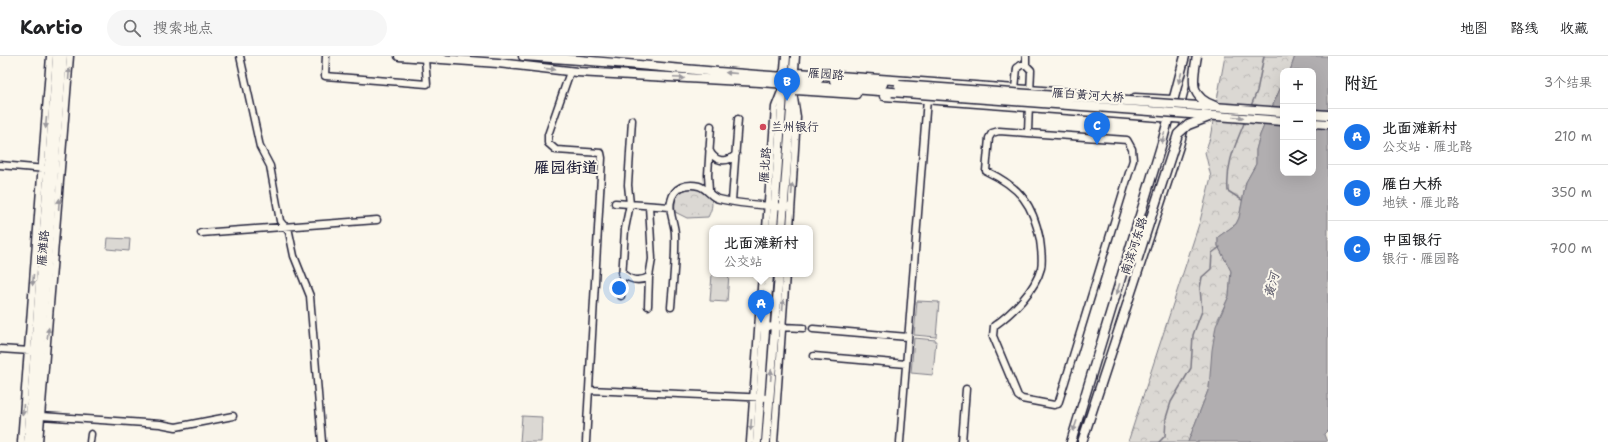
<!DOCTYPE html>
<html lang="zh">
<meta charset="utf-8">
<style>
body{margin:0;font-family:"Shantell Sans","LXGW WenKai TC",sans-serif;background:#f6f6f6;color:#202124}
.controls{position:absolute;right:12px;top:12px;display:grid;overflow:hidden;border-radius:8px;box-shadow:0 4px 16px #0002}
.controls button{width:36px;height:36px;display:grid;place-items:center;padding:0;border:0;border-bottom:1px solid #e0e0e0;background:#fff;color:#202124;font:20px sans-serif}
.you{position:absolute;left:619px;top:232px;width:14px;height:14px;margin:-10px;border:3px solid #fff;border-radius:50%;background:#1a73e8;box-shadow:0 0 0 6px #1a73e833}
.badge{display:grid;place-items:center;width:26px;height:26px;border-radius:50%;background:#1a73e8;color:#fff;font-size:13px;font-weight:700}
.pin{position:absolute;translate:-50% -33px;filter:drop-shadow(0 1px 2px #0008)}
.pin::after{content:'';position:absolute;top:21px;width:14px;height:12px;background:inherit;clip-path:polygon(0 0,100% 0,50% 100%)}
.popup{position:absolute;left:709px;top:169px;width:104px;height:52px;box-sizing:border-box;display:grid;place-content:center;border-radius:8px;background:#fff;filter:drop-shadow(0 1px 3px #0005);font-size:13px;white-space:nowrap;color:#757577}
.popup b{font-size:15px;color:#202124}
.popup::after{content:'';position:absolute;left:50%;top:100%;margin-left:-8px;border:8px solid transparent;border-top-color:#fff}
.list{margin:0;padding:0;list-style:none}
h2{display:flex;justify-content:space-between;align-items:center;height:52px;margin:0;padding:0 16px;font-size:17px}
h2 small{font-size:13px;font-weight:400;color:#757577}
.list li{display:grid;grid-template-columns:26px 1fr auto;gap:12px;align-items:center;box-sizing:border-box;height:56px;padding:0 16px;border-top:1px solid #e0e0e0}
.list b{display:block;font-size:15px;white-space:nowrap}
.list p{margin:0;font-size:13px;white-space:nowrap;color:#757577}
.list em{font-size:13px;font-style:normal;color:#757577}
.icon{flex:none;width:22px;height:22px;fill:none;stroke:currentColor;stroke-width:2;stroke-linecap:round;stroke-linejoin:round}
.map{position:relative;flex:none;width:1328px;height:386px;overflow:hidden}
header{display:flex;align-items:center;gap:24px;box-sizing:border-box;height:56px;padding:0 20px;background:#fff;border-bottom:1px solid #e0e0e0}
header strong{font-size:19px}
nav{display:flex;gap:22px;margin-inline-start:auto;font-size:14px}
.search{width:280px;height:36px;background:#f6f6f6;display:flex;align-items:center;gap:10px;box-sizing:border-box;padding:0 14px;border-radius:22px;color:#757577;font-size:15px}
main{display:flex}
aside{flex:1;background:#fff}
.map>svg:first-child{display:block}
.grass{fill:#dbd8d3;stroke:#7e7d87}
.park{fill:url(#park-crowns);stroke:#7e7d87}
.water{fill:#b1aeb0;stroke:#787681}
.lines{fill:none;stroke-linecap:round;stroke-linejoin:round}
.stream{stroke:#787681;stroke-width:1.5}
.minor-casing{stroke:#22223b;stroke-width:9}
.major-casing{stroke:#22223b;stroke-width:11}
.minor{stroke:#fbf7ec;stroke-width:6}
.major{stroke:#fbf7ec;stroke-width:8}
.major-bridge-casing{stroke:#22223b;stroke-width:11;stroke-linecap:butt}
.major-bridge{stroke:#fbf7ec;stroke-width:8}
.oneway{fill:#99979c}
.poi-dot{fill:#d1495b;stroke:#fbf7ec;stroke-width:1.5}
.labels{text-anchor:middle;stroke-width:4;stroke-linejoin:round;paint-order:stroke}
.street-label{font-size:12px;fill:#22223b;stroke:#fbf7ec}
.poi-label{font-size:12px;fill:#22223b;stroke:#fbf7ec;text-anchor:start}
.water-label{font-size:13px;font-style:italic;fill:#545364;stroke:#fbf7ec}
.district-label{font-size:16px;font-weight:bold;fill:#22223b;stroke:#fbf7ec}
</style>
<header>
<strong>Kartio</strong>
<div class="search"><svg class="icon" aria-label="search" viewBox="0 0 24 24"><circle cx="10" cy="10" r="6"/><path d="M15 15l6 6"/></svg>搜索地点</div>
<nav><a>地图</a><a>路线</a><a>收藏</a></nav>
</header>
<main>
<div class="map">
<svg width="1328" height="386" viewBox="0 0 1328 386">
<defs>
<pattern id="park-crowns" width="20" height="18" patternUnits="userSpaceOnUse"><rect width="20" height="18" fill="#dbd8d3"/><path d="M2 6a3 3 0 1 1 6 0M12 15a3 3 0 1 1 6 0" fill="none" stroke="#bcb9b6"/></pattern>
</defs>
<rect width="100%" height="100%" fill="#fbf7ec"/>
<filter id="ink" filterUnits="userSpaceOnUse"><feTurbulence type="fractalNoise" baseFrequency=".025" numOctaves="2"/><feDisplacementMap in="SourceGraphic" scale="8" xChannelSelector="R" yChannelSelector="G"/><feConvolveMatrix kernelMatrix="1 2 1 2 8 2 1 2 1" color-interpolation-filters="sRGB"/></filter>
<g filter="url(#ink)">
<path class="grass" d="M108,182L130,183L129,195L107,193Z
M712,218H729L727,246L710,245Z
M917,245L939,246L936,281L914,279Z
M914,282L936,284L933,319L911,317Z
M522,360L542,361L541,386H520Z"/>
<path class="park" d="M1225,0H1295L1290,15H1283V26L1260,79L1256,94V108L1246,126L1239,162L1236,168L1218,181V190L1231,215L1229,240L1218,263L1209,332L1188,386H1128L1200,165L1211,121L1205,96L1210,82Z
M689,132C708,134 718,142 708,161L687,162L675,156C674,144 676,136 689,132Z"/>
<path class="water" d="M1295,0H1328V374L1324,378L1327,386H1188L1209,332L1212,294L1216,270L1229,240L1231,215L1218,190V181L1236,168L1239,162L1246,126L1256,108V94L1260,79L1283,26V117H1313V15H1290Z"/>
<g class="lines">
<path class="stream" d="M1251,50L1257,35L1264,0
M1242,144L1228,135C1226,107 1235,90 1245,65
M1159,386L1165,380L1166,362L1171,346L1191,312L1193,279L1202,255L1200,232L1202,221L1211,213L1212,197L1220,191"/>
<defs>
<path id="minor" d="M240,0L260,91L270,110L280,165L289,176L294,200L310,240L322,386
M326,0L325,20L427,28L425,3
M1026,9V0
M570,16L548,79V87L556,94L601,97L602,102L586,386
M1015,33L1017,12L1021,9H1026L1031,14L1030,38
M1028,77L999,75L992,77L989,82L986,115C1020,131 1033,148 1040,184C1041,193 1043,203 1041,212C1035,235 1012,257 994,270L993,280L1018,340L1022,343L1054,349L1058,348L1060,342L1133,104L1132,93L1127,84L1028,77L1029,47
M709,93C714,106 727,108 736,98
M0,109L46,113
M709,135L708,119L711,70
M732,145L738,63
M615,147L670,151
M766,172L775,51L782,33
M790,172L797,61L794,42
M201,177L377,164
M622,217C631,225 639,226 649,221L652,203L649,150
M621,240L625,173L630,148L628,129L632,64
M648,250L649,221
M671,251C673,226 676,202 675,178C675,168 668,155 671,145C674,131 686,127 699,130C707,132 711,142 719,143C739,148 770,150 791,151
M762,270L803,272
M813,273L908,281
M0,293L30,295
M814,300L906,308
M589,334L769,342
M41,360L160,368L176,371L233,360
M21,386L50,0
M39,386L70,0
M90,386L91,378
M750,386L762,218
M774,386L786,218
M900,386L927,43
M962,386L966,333"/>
<path id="major" d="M399,0L498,7L577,16L760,26L892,36
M523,0C621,6 720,18 819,23
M784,16L1084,38
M834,24L883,28
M796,34L856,38
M884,40L1186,63
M1135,42L1172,44
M1313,58L1328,59
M1313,67L1328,68
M773,172L786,0
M782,172L795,0
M28,386L57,0
M33,386L63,0
M757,386L769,218
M766,386L779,218
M1071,386L1162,87L1185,0
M1082,386L1179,90L1195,28"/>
</defs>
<use href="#minor" class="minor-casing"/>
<use href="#major" class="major-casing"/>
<use href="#minor" class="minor"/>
<use href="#major" class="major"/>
<defs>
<path id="major-bridge" d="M1197,0C1193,23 1188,41 1215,50
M899,29L1283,56
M892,36L1283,65
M1137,205L1178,78L1188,69L1209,61"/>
</defs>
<use href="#major-bridge" class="major-bridge-casing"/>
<use href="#major-bridge" class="major-bridge"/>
</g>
<defs><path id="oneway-solid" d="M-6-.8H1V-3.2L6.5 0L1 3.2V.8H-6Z"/></defs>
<g class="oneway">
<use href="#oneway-solid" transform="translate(550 13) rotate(6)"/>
<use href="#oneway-solid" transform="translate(731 17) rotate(-175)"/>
<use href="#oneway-solid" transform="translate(69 18) rotate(-86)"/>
<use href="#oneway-solid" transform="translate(679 22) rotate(3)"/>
<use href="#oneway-solid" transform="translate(1180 22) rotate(106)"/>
<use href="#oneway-solid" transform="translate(1238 61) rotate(4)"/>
<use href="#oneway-solid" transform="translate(46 67) rotate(94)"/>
<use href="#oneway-solid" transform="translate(1163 82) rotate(104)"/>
<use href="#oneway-solid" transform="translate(792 133) rotate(-86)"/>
<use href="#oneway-solid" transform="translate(59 148) rotate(-85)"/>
<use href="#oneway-solid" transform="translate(33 224) rotate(95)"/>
<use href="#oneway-solid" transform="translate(1118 233) rotate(107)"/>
<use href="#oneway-solid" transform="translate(783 249) rotate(-85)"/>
<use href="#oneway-solid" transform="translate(48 277) rotate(-82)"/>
<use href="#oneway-solid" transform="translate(771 319) rotate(-86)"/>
<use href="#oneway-solid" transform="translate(23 354) rotate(94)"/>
<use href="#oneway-solid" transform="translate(751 369) rotate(94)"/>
<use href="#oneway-solid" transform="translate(1075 370) rotate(109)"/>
</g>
</g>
<circle class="poi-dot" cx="763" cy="71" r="4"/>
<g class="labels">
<g class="street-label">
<text transform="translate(826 18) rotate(4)" y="4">雁园路</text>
<text transform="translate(1088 39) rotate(4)" y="4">雁白黄河大桥</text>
<text transform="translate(765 109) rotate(-86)" y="4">雁北路</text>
<text transform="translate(1134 190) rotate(-72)" y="4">南滨河东路</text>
<text transform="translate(43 192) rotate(-85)" y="4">雁滩路</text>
</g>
<g class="poi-label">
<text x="771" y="75">兰州银行</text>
</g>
<g class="water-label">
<text transform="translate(1271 229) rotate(-75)" y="5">黄河</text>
</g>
<g class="district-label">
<text x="566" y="117">雁园街道</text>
</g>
</g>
</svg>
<div class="controls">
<button>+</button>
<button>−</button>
<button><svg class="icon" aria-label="layers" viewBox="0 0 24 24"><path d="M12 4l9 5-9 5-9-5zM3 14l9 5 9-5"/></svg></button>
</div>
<div class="you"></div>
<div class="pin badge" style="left:761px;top:267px">A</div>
<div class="popup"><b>北面滩新村</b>公交站</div>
<div class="pin badge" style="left:787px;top:45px">B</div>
<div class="pin badge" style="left:1097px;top:89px">C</div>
</div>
<aside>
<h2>附近<small>3个结果</small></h2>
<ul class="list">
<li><span class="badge">A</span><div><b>北面滩新村</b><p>公交站 · 雁北路</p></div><em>210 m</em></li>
<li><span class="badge">B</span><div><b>雁白大桥</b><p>地铁 · 雁北路</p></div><em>350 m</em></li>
<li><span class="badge">C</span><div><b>中国银行</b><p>银行 · 雁园路</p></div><em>700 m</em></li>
</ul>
</aside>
</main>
